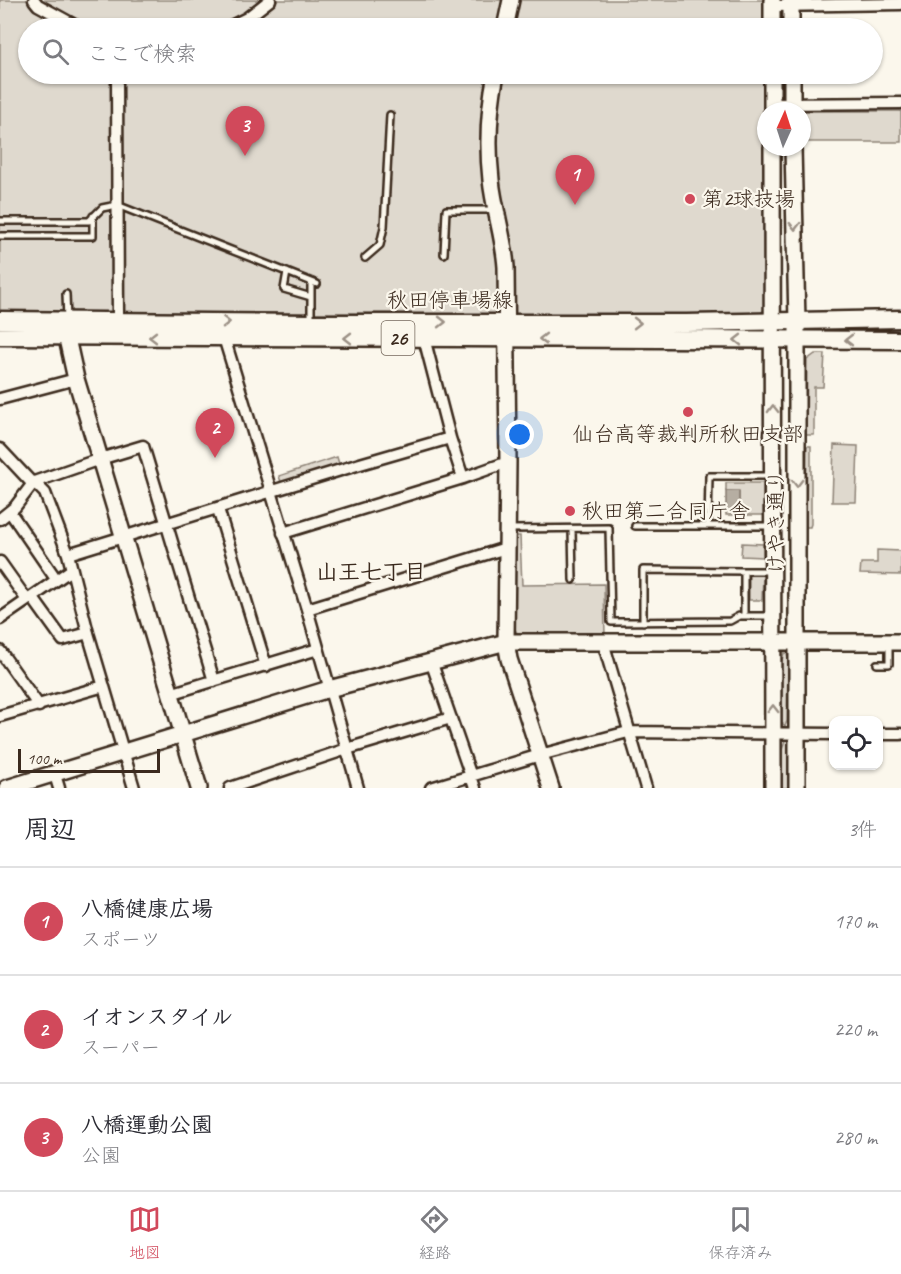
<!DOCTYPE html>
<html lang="ja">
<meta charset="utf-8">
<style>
body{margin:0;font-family:Caveat,"Klee One",sans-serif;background:#f7f7f7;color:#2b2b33}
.controls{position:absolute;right:18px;bottom:18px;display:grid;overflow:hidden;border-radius:12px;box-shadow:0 2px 4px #0004}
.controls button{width:54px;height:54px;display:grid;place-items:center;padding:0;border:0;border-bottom:2px solid #e1e1e2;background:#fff;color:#2b2b33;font:30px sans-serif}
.compass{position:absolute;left:757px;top:102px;width:54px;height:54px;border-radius:50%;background:#fff;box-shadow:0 2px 4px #0004;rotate:3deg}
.scale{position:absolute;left:18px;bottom:15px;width:142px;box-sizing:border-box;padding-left:6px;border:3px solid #3b2a1e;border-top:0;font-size:16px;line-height:21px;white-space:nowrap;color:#3b2a1e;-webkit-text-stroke:4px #fbf7ec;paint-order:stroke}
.you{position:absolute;left:520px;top:435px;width:21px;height:21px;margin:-15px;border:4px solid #fff;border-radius:50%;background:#1a73e8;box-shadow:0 0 0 9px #1a73e833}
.badge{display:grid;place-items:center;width:39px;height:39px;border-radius:50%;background:#d1495b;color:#fff;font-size:20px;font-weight:700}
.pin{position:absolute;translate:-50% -50px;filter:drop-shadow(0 2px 3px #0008)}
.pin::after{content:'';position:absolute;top:32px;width:21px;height:18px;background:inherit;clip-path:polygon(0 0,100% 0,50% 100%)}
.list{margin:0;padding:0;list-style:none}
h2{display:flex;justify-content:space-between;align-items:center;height:78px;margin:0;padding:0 24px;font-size:26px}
h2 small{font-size:20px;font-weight:400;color:#7c7c81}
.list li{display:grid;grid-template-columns:39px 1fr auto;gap:18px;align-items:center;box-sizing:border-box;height:108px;padding:0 24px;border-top:2px solid #e1e1e2}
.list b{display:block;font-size:22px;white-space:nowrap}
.list p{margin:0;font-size:20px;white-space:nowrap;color:#7c7c81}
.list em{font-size:20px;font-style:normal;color:#7c7c81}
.icon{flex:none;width:33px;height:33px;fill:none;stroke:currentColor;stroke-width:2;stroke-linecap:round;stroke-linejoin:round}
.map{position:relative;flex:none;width:901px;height:788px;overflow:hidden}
.search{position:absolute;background:#fff;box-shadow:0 2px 4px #0004;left:18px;right:18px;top:18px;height:66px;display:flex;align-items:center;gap:15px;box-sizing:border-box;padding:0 21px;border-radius:33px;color:#7c7c81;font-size:22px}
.sheet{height:402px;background:#fff}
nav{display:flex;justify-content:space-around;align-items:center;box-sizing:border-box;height:84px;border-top:2px solid #e1e1e2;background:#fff;font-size:16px;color:#7c7c81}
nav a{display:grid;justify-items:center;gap:3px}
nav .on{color:#d1495b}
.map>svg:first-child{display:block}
.green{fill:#dfd9ce;stroke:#8d8276;stroke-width:1.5}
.water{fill:#b6aea2;stroke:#85796d;stroke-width:1.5}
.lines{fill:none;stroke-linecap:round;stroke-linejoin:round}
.lane-casing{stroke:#3b2a1e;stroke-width:10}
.street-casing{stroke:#3b2a1e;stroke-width:15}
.secondary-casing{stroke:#3b2a1e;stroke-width:20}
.primary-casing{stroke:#3b2a1e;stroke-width:21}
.lane{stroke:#fbf7ec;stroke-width:5}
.street{stroke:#fbf7ec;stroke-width:10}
.secondary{stroke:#fbf7ec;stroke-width:15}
.primary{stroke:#fbf7ec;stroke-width:16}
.oneway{stroke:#9b9085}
.poi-dot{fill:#d1495b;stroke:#fbf7ec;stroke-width:2}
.labels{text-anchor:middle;stroke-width:4.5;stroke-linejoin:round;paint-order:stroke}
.shield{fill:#fbf7ec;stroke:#75685c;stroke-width:1.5}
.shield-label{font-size:20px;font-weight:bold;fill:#3b2a1e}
.poi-label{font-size:21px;fill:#3b2a1e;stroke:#fbf7ec;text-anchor:start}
.street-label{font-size:21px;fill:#3b2a1e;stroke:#fbf7ec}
.neighbourhood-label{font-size:22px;font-weight:bold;fill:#3b2a1e;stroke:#fbf7ec}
</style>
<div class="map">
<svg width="901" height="788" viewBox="0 0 901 788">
<rect width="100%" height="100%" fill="#fbf7ec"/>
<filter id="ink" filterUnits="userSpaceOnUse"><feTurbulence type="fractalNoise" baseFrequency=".0167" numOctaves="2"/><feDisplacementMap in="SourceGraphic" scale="12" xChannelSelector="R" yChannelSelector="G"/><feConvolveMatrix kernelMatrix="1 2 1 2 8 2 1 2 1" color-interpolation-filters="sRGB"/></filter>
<g filter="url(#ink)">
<path class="green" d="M0,0H767V28H28V74H767V307L762,312L755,315L0,312Z
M802,111H901V142H802Z
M815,354H825L823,387H814V435H806L807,360Z
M834,445L858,446L856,502H832Z
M807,446H811V524L810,527H806Z
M337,457L340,467L282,485L279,476Z
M726,483H763V515H726V511H739V492L726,491Z
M512,536H520L522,585L604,584L605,638L528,636L517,633L513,625Z
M742,543L763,544V557L741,556Z
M877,550L901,551V575L860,574L861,563H877Z
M749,573L763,574L762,600H749Z
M784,653H787L788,658L787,721L785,726L780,721L781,663Z
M785,740H788L789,745V788H781L782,750Z"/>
<path class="water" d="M726,491H739V511H726Z"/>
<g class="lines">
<defs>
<path id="lane" d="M0,221H89L102,208L117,205L317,284
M0,236H93V216
M444,254L446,210H494
M365,258L380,245L384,227L390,115
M287,272L284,289L311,297
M311,282V319
M66,294L67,320
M635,526H772
M708,526L709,476H771
M509,529L609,528L611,622L730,621L739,616H771
M572,529L573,580
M744,571H772
M643,622V570L744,571V616
M877,664H889V644"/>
<path id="street" d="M34,0L38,5L80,28
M773,6L901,4
M227,28L247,18L270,0
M117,74L118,321
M772,104L901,103
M227,337L226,344L307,609L358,788
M424,338L450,438
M0,399L76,379
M0,449L30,481L34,482L45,493L68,554L88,633L134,788
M218,509L266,666
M10,512L56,579
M0,519L15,507L34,482L100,459L143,446L214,681
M283,533L463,478
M68,554L360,464L450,438L463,478L508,462
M0,562L27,600
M32,597L63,640L88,633
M307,609L506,548
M0,619L71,570
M603,642L646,788
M0,651L39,706
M431,661L475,788
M170,694L318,649
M0,716L104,686
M878,734H901
M55,775L59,788
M230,788L347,749L451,718
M431,788L540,755L628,732L834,734"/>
<path id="secondary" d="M791,0V28
M505,28L511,0
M772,28V0
M496,74C489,108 487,144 491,180C494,209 504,237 506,267L508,462L506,642L509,659L551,788
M792,74V111
M772,111V74
M772,147L773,788
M793,147L797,322V788
M67,324L68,343L76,379L199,788
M7,788L329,689L506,642H901"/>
<path id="primary" d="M0,320L311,323H686L901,319
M0,336L901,340"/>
</defs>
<use href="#lane" class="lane-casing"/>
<use href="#street" class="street-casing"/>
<use href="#secondary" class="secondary-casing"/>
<use href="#primary" class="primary-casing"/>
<use href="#lane" class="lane"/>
<use href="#street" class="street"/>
<use href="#secondary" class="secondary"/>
<use href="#primary" class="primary"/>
</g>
<defs><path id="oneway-chevron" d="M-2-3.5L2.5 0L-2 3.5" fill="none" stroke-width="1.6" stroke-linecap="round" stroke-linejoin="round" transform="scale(1.5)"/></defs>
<g class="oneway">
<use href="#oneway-chevron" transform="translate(795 226) rotate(89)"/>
<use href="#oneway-chevron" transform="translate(226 322) rotate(1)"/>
<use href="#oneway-chevron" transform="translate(442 322)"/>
<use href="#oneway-chevron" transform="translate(637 323)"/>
<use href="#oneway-chevron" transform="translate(153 337) rotate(-180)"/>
<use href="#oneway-chevron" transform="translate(348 338) rotate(-180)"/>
<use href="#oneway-chevron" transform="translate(543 339) rotate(-180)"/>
<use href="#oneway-chevron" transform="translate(738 340) rotate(-180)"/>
<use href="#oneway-chevron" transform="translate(849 340) rotate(-180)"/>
<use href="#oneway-chevron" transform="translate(773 409) rotate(-91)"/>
<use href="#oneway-chevron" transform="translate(797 483) rotate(90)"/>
<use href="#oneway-chevron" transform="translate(773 709) rotate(-90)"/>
</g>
</g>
<g class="poi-dot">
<circle cx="690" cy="199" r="6"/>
<circle cx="688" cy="412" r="6"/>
<circle cx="570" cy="511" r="6"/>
</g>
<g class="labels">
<rect class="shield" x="381.5" y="321" width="33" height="34" rx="4.5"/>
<g class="shield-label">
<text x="398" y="345">26</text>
</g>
<g class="poi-label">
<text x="702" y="206">第2球技場</text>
<text x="688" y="441" text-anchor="middle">仙台高等裁判所秋田支部</text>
<text x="582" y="518">秋田第二合同庁舎</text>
</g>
<g class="street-label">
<text x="450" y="307">秋田停車場線</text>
<text transform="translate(776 522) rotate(-90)" y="7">けやき通り</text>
</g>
<g class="neighbourhood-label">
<text x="371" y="579">山王七丁目</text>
</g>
</g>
</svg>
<div class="controls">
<button><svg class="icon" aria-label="locate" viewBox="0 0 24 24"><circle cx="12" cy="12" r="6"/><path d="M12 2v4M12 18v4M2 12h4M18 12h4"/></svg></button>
</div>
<svg class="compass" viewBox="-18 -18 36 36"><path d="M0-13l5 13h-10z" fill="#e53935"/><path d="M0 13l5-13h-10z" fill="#7c7c81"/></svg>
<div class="scale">100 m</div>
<div class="you"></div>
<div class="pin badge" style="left:575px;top:205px">1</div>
<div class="pin badge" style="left:215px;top:458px">2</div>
<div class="pin badge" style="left:245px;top:156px">3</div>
<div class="search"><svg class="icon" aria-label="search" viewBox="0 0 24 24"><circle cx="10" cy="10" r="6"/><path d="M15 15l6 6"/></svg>ここで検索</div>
</div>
<section class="sheet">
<h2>周辺<small>3件</small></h2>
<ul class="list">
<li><span class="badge">1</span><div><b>八橋健康広場</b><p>スポーツ</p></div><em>170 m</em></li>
<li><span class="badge">2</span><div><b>イオンスタイル</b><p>スーパー</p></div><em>220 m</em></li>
<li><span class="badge">3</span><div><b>八橋運動公園</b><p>公園</p></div><em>280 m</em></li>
</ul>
</section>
<nav>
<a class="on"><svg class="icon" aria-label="map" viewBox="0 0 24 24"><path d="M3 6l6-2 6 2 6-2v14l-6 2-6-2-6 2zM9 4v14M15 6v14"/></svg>地図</a>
<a><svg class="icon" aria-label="directions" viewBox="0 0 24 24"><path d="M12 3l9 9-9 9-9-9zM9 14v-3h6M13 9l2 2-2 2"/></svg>経路</a>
<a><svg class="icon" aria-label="saved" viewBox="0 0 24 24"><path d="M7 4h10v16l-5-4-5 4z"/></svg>保存済み</a>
</nav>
